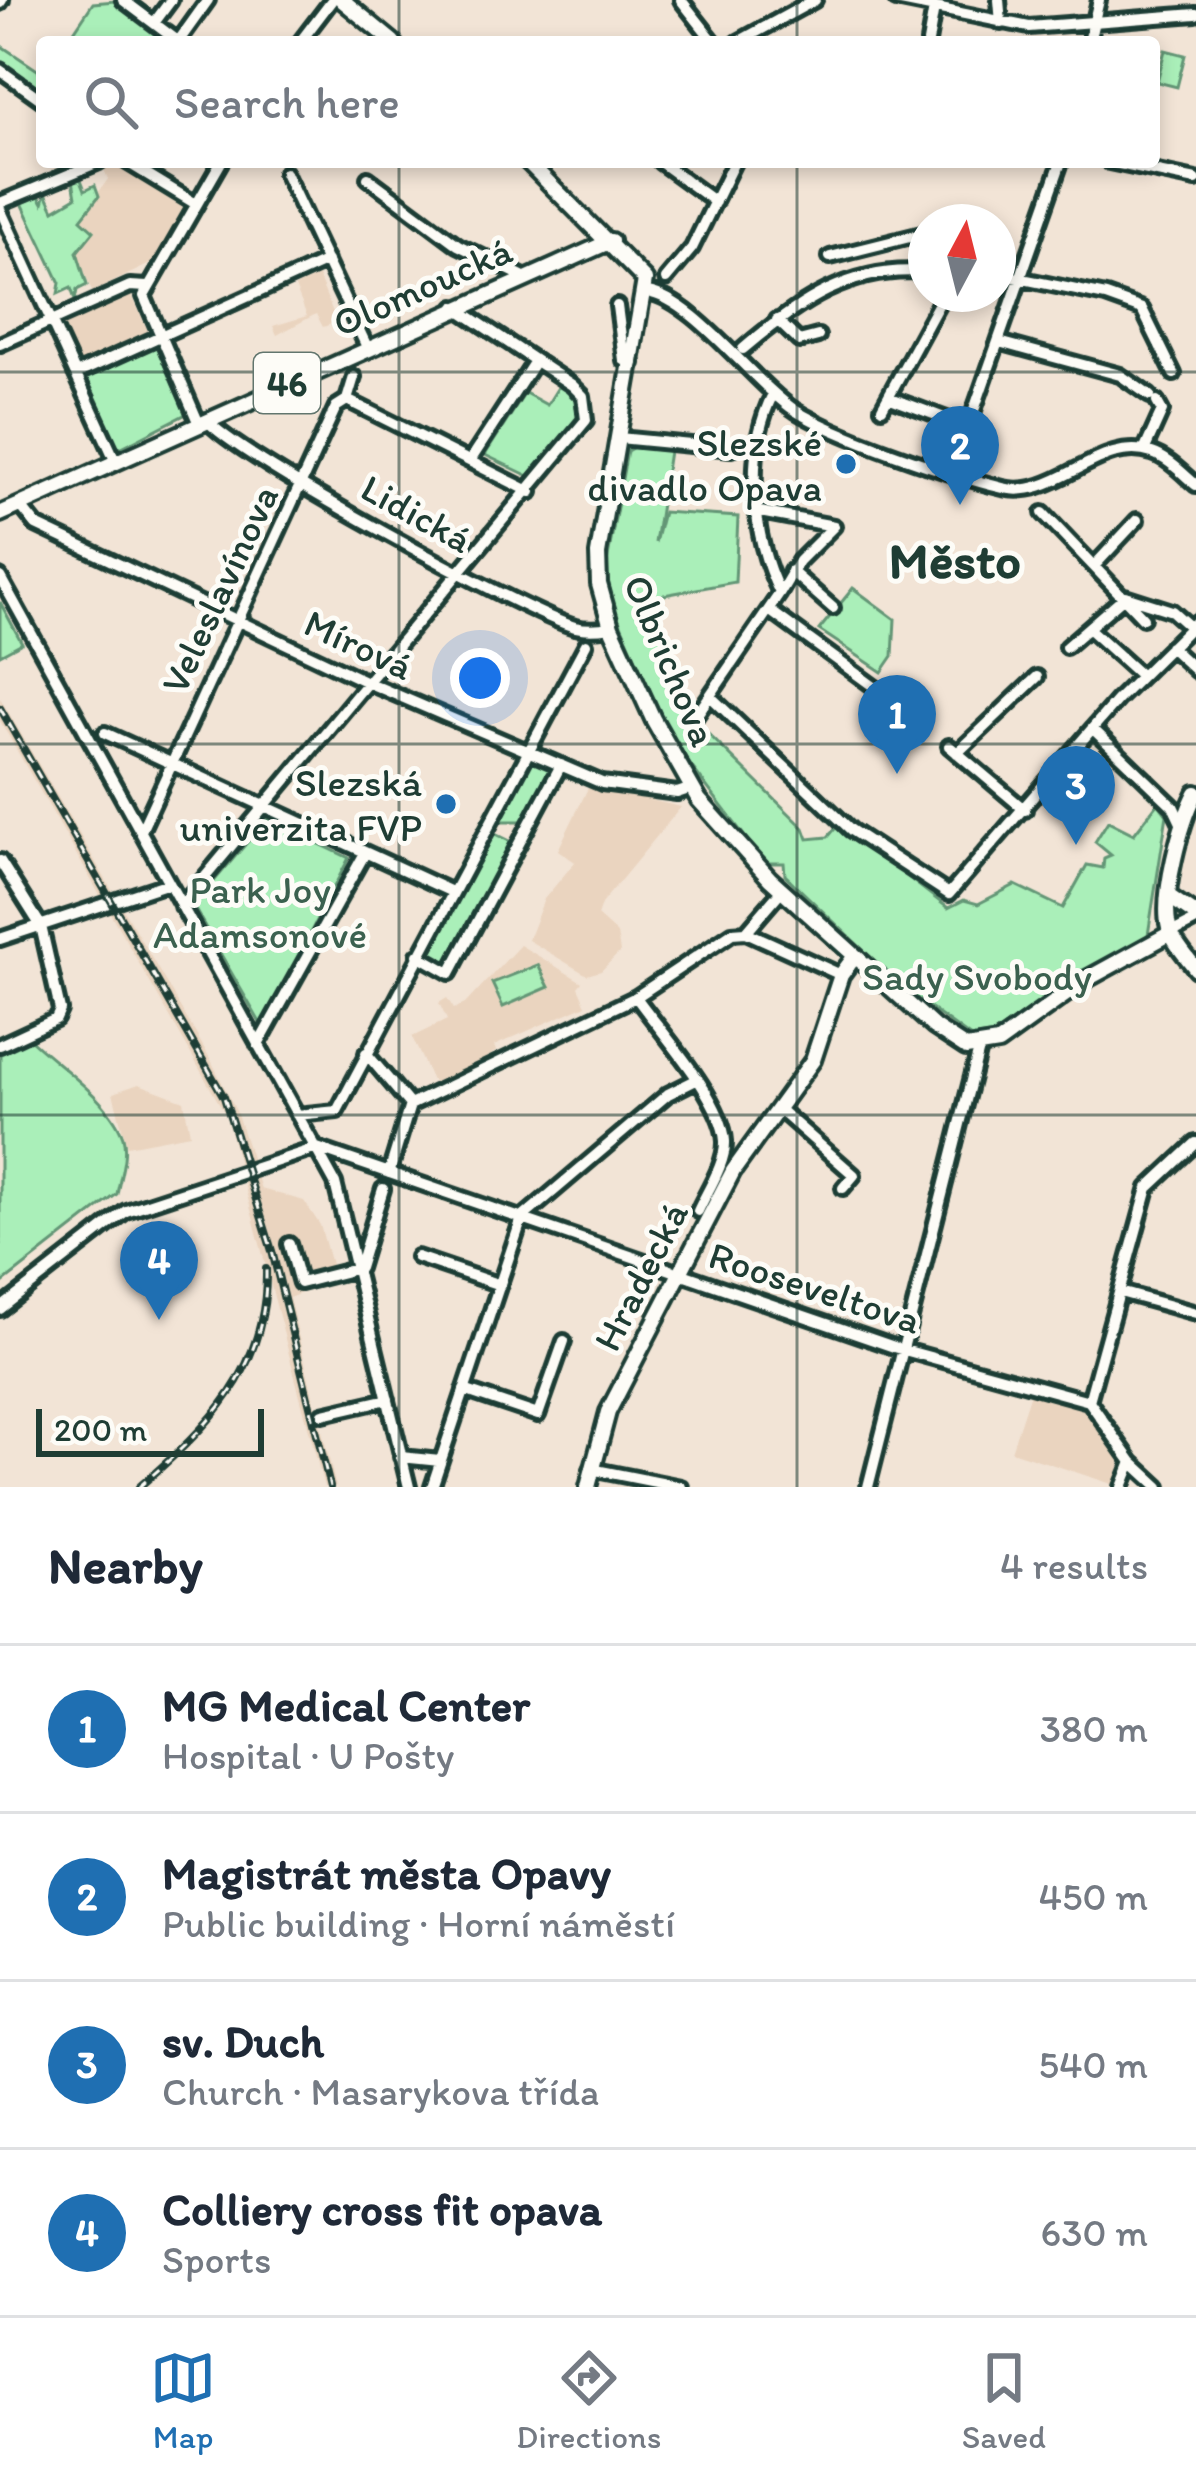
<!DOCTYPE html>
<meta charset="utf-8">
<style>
body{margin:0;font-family:Itim,sans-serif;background:#f2f2f3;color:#1f2937}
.compass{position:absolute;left:908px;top:204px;width:108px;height:108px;border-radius:50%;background:#fff;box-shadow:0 6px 18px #0003;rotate:7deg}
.scale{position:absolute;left:36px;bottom:30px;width:228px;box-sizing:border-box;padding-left:12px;border:6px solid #1f3d34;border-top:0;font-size:33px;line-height:42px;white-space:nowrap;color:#1f3d34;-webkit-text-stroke:9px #fdfcf7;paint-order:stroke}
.you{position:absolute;left:480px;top:678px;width:42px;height:42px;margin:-30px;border:9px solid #fff;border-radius:50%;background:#1a73e8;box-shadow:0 0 0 18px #1a73e833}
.badge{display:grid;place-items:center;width:78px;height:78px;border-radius:50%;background:#1f6fb2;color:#fff;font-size:39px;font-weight:700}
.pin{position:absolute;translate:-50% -99px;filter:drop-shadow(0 3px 6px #0008)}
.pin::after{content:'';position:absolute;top:63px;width:42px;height:36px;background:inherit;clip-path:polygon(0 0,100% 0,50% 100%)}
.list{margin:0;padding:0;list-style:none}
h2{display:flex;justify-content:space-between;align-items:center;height:156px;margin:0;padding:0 48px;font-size:51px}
h2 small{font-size:39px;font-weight:400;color:#747a83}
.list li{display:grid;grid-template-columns:78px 1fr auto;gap:36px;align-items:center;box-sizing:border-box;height:168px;padding:0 48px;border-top:3px solid #e0e1e3}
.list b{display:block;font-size:45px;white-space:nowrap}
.list p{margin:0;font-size:39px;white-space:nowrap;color:#747a83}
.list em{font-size:39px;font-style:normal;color:#747a83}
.icon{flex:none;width:66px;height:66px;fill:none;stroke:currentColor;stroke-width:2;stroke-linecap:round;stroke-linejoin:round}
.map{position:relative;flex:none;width:1196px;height:1487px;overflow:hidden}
.search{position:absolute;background:#fff;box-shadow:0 6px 18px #0003;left:36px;right:36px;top:36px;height:132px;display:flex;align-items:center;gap:30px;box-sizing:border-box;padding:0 42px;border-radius:12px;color:#747a83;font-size:45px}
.sheet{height:828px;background:#fff}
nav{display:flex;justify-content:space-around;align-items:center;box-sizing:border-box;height:168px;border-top:3px solid #e0e1e3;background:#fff;font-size:33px;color:#747a83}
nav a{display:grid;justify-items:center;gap:6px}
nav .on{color:#1f6fb2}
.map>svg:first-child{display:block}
.built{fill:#ead4bf}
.green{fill:#aaefb9;stroke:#649676;stroke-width:3}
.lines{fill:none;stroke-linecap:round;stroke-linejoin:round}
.minor-casing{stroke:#1f3d34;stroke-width:20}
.major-casing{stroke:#1f3d34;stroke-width:22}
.minor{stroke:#fdfcf7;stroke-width:10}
.major{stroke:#fdfcf7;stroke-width:14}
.rail-casing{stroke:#1f3d34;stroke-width:8}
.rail{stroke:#fdfcf7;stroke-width:3;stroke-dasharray:9;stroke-linecap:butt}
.grid{fill:none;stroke:#1f3d34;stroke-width:3;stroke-opacity:0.55}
.poi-dot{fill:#1f6fb2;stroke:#fdfcf7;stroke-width:4.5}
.labels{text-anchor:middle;stroke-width:10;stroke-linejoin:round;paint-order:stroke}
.shield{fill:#fdfcf7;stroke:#62766e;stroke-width:3}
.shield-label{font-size:36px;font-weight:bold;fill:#1f3d34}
.street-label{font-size:39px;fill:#1f3d34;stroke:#fdfcf7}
.poi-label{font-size:39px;fill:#1f3d34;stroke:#fdfcf7;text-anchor:end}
.park-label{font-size:39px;fill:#3b614f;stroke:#fdfcf7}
.district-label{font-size:51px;font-weight:bold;fill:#1f3d34;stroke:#fdfcf7}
</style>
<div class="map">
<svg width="1196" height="1487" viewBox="0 0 1196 1487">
<rect width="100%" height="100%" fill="#f2e4d6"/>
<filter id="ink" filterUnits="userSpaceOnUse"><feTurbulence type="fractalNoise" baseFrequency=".00833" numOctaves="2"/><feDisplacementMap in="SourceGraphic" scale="24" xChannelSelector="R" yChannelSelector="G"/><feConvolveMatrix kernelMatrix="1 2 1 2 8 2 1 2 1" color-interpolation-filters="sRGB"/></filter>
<g filter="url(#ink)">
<path class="built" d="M118,163L186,205L152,263L92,292L77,252L86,241L80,219L108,179L103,167Z
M318,276L337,322L323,327L316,314L277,335L273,326L307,316L295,287Z
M131,293L149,334L79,367L60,325Z
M0,698L211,1060L236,1111L261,1189L304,1201L320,1225L335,1279L289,1298L336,1487H324L226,1115L0,721Z
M589,786L681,807L601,904L597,916L617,934L620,952L601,971L587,975L528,940L544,899L575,862L558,850Z
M520,945L582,982L578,987L586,1005L494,1046L496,1051L487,1058L433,1083L412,1037L447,1020L439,1003L447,998L454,1009L465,1004Z
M139,1084L184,1101L190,1134L127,1146L113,1093Z
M1031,1390L1086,1406L1122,1453L1115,1485L1011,1451Z"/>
<path class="green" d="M115,1L131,6L172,42H67L93,3Z
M0,45L42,73V95L0,64Z
M1165,50L1185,55L1177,87L1157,82Z
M80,177L85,190L95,185L99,196L81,219L94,231L77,252L87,285L77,290L75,300L71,288L58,294L60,283L22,203L39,196L43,203L46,193L54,210L76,197L73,180Z
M155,344L186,414L116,450L83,378Z
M560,384L577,399L582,417L533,478L485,455L525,393L547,405Z
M634,447L669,451L655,543L663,512L738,517L735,582L653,597L691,717L804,828L808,839L828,837L839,824L948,908L964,900L978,904L1015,885L1063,908L1087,865L1103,868L1104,858L1111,855L1095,842L1108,821L1134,834L1158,803L1167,815L1148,935L1069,981L994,1034L971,1038L904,989L785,875L784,863H765L672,741L613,606L606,569L627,451Z
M853,588L895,619L893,656L882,672L819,630Z
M0,602L22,643L0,655Z
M536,761L555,769L527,821H496L528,762Z
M267,819L349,858L262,1026L193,906Z
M491,832L515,844L449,966L426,953Z
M538,965L549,987L503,1007L492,983Z
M31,1040C59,1066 110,1100 123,1137C128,1154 120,1177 117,1194L0,1285V1050Z"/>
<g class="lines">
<defs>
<path id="minor" d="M123,0L179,42
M681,0L714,42
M896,0L1029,27L1196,14
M999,0L1001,23
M0,3L2,0
M154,23L171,0
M178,42L208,0
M300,42L332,0
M738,42L815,0
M928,42L934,8
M1089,42L1099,0
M0,70L42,100
M127,162L196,204
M660,162L715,202
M1109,162L1196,180
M285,173L367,347
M368,178L458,245L522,276
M0,203L99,162
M0,209L116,462
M830,257L926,233
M998,274L1106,296L1142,309L1174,374
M666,279L692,248L734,162
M647,292C694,299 752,382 796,411C838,437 953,476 1003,488C1056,501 1100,435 1152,453C1168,458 1183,474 1196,485
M617,306L624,360L633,363
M777,320L799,341L818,336
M999,342L1120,375L1150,396
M0,344L130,286L147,287
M743,349C798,302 852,265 926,272
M76,374L327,261
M888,397L947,419
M347,400L531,492
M882,408L944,294
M207,420C232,454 525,613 575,627C587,630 599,629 611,627
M199,424L144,296L221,162
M619,438L732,449
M1144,451L1162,411L1157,402
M470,461L535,361
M953,470L1061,162
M20,505L36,525L369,683L602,783L677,793L692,788
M760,512L834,526L799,561L780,593C752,537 744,451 773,394
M1043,513L1143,618
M1095,565L1137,520
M791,571L833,608
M0,577L335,1183L409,1487
M769,610L903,708
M1088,628L1140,675
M1066,647L1125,596L1172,611L1190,627
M1170,647L1196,671
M710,696L851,830L949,894L1117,700L1196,622
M696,716L780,593
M1094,730L1173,806L1182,825
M105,733L452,892
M949,746L1025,810
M957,753L1037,677
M141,831L336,407L347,400L354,377
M0,861L41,926L60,1010L56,1019L0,1045
M181,906L586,420L583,396L572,385L455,307
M746,932L841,975
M746,932L782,890
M1171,933L1196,920
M0,939L169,883
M418,955L450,973L561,765
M636,997C659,1030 722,1098 725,1141C726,1163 707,1191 698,1211
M258,1045L365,853
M366,1053L410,1105L389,1173
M410,1105L636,997L732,933L746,932
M780,1110L854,1175L843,1188
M297,1115L337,1111L586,644
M289,1244L300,1283L359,1268L383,1189
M417,1257L500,1285
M1120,1292L1196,1313
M0,1309L126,1211L317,1148L897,1348L1089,1401
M464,1390L538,1415L564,1341
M1089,1401L1148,1188L1196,1143
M1089,1401L1132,1462L1159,1487
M323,1414L388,1399
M401,1457L440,1461
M591,1469L681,1487
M432,1487L522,1218L668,1094L696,1080
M868,1487L979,1049
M1122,1487L1132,1462"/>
<path id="major" d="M342,0L393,42
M528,162L645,280L598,554L599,584L611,627L653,719L699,800L770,879L934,1027L966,1048L998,1043L1087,979L1171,933
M0,514L611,241
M1196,793C1181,822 1161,896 1169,928C1173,942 1187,957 1196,969
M1170,897L1196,915
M588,1487L608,1412L733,1171L813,1060L841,975L855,956"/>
</defs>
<use href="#minor" class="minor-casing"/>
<use href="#major" class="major-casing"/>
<use href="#minor" class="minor"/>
<use href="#major" class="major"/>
<defs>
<path id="rail" d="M0,708L224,1097L272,1251L330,1487
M139,1487C210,1425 268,1370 266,1269"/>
</defs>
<use href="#rail" class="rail-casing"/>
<use href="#rail" class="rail"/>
</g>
</g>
<path class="grid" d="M399,0V42M797,0V42M399,162V1487M797,162V1487M0,372H1196M0,744H1196M0,1115H1196"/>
<g class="poi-dot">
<circle cx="846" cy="464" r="12"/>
<circle cx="446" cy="804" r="12"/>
</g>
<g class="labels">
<rect class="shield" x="254" y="353" width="66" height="60" rx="9"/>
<g class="shield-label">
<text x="287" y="396">46</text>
</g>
<g class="street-label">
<text transform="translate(422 286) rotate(-24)" y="14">Olomoucká</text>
<text transform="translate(417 513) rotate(29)" y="14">Lidická</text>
<text transform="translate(219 589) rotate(-65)" y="14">Veleslavínova</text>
<text transform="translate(359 644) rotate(25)" y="14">Mírová</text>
<text transform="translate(671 660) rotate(67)" y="14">Olbrichova</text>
<text transform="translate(640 1276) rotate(-63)" y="14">Hradecká</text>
<text transform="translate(815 1287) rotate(18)" y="14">Rooseveltova</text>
</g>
<g class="poi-label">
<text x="822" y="456">Slezské<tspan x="822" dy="45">divadlo Opava</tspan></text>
<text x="422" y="796">Slezská<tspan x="422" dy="45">univerzita FVP</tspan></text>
</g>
<g class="park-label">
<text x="260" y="903">Park Joy<tspan x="260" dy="45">Adamsonové</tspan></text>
<text x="977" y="990">Sady Svobody</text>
</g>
<g class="district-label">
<text x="955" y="578">Město</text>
</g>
</g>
</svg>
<svg class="compass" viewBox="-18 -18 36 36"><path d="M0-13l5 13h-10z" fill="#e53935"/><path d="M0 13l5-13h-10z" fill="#747a83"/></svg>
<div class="scale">200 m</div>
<div class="you"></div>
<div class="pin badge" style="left:897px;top:774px">1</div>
<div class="pin badge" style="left:960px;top:505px">2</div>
<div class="pin badge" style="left:1076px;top:845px">3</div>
<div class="pin badge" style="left:159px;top:1320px">4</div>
<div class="search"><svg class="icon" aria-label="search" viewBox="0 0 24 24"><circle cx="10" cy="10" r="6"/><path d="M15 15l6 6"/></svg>Search here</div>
</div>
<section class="sheet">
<h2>Nearby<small>4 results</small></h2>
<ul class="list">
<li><span class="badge">1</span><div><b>MG Medical Center</b><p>Hospital · U Pošty</p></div><em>380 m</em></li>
<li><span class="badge">2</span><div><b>Magistrát města Opavy</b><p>Public building · Horní náměstí</p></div><em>450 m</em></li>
<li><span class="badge">3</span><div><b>sv. Duch</b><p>Church · Masarykova třída</p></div><em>540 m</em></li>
<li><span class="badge">4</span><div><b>Colliery cross fit opava</b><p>Sports</p></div><em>630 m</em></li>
</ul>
</section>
<nav>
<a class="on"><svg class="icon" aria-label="map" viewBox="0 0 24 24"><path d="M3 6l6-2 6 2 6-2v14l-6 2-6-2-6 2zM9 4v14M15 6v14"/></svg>Map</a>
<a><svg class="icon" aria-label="directions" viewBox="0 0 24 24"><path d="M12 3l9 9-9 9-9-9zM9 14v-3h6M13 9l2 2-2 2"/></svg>Directions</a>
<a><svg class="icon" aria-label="saved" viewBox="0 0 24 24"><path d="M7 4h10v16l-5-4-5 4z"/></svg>Saved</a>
</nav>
